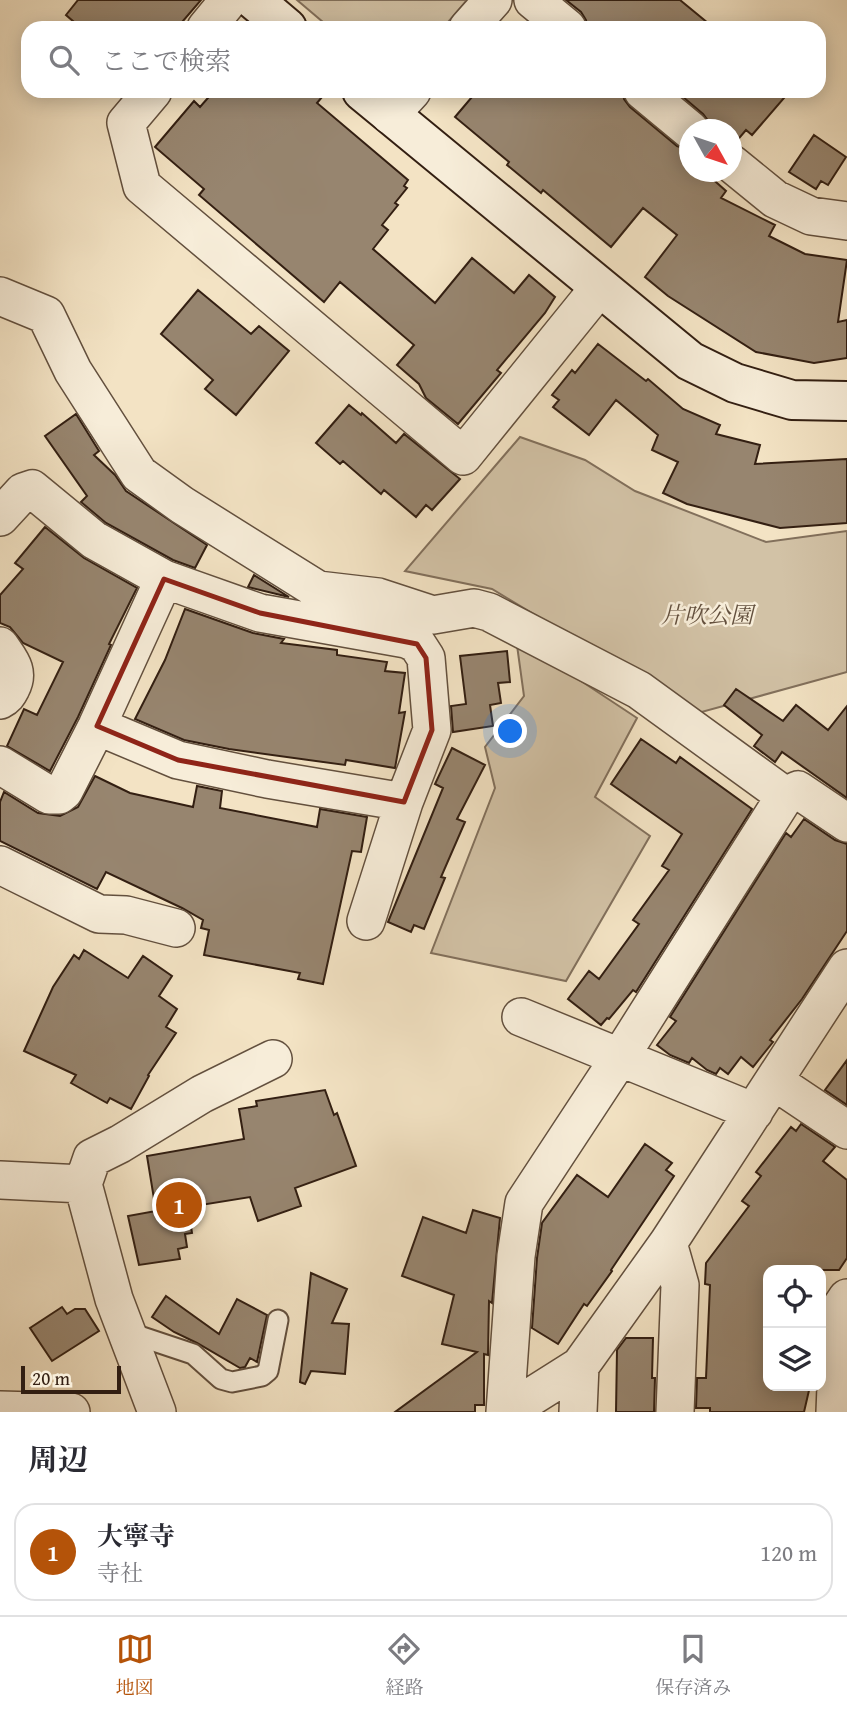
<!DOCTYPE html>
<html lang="ja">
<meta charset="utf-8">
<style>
body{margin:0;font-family:"Gentium Book Plus","Noto Serif JP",serif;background:#f2f2f3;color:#2b2b33}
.controls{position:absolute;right:21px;bottom:21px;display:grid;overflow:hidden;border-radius:14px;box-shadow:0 4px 18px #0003}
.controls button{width:63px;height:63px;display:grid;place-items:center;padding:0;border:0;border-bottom:2px solid #e1e1e2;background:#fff;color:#2b2b33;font:35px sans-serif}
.compass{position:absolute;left:679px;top:119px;width:63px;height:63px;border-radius:50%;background:#fff;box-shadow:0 4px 18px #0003;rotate:130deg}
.scale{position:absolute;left:21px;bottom:18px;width:100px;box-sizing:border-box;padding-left:7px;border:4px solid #331f12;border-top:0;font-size:19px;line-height:24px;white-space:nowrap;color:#331f12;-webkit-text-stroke:5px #f7edd9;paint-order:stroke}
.you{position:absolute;left:511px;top:732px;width:24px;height:24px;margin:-18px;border:5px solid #fff;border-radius:50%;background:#1a73e8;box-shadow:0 0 0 10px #1a73e833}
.badge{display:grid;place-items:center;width:46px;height:46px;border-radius:50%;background:#b45309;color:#fff;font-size:23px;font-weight:700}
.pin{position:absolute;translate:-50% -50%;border:4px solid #fff;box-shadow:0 2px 7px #0006}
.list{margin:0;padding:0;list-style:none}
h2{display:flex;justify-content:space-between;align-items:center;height:91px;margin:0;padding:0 28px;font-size:30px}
h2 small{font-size:23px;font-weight:400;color:#7c7c81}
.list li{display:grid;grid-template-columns:46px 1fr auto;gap:21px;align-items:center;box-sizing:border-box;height:98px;margin:0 14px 14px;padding:0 14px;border:2px solid #e1e1e2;border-radius:21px}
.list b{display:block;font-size:26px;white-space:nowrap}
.list p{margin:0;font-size:23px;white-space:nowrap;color:#7c7c81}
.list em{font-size:23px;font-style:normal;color:#7c7c81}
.icon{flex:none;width:38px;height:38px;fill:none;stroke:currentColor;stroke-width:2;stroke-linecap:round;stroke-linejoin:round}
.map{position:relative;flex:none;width:847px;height:1412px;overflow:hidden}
.search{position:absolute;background:#fff;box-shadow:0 4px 18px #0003;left:21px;right:21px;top:21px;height:77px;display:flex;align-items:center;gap:18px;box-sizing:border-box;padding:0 24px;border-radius:21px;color:#7c7c81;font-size:26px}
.sheet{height:203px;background:#fff}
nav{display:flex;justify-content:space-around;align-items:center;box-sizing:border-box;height:98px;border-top:2px solid #e1e1e2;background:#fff;font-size:19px;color:#7c7c81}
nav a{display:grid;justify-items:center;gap:4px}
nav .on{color:#b45309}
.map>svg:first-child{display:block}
.green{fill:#d2c2a6;stroke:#82705c;stroke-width:2}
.building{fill:#97856f;stroke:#331f12;stroke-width:2}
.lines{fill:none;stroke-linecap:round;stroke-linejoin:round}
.lane-casing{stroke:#63503e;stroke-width:23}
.street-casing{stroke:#63503e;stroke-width:40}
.secondary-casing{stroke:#331f12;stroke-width:42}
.lane{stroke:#f7edd9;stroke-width:19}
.street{stroke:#f7edd9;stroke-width:37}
.secondary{stroke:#f7edd9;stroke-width:38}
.marked{fill:none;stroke:#8f2418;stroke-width:5;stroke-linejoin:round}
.labels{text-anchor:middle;stroke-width:5;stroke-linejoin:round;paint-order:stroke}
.park-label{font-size:23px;font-style:italic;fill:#63503e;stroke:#f7edd9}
</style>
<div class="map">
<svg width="847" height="1412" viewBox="0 0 847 1412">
<rect width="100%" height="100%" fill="#f3e3c4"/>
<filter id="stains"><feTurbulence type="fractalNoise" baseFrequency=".00286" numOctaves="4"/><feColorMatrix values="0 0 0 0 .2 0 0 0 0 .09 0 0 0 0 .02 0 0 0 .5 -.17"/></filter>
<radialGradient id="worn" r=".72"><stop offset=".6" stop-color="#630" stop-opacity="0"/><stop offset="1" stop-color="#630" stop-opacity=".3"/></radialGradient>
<path class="green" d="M297,0H467L443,28H330Z
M520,437L585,460L635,491L766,542L847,531V672L698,713L492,589L405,571Z
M516,638L637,718L595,797L650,836L566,981L431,953L495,788L485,747L524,696Z"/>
<path class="building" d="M78,0H201L177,28H81L66,15Z
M566,0H680L714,28H587L586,20L581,12Z
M214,91H327L317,103L408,180L404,186L407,188L395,203L398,205L382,225L388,230L373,249L435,303L472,258L514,293L529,275L555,297L545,313L497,370L501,373L458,424L426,398L419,384L397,365L414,345L340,282L324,302L199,195L204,189L155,147L194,101L200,107Z
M477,91H623L624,99L630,107L677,146L690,150V172H711L708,175L726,191L721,198L775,225L769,236L805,254L847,260L838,322L847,320V358L814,363L756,352L668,296L645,277L677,235L643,208L611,247L543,190L541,193L507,165L509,162L455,117Z
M676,91H790L752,135L746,130L735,143L732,144V130H710L709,122L703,114Z
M814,135L846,157L828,185L821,181L816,189L789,172Z
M198,290L251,334L259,326L289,351L236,415L205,389L213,380L161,334Z
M598,344L646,381L648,379L683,409L720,425L716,434L760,445L755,464L847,459V523L780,528L687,504L663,493L678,462L652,450L658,435L616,400L589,435L553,407L559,400L552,395L572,370L575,373Z
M349,405L361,415L362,413L396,443L404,434L460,479L432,510L426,505L416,517L384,490L381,494L343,461L340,464L316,443Z
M76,414L99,451L94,455L115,475L126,491L207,545L195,568L173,560L106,523L81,502L87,496L45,436Z
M45,527L84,558L137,588L109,644L111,645L78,717L50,771L7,746L24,709L37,715L63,662L23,643L10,627L0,623V595L23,569L15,563Z
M254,575L289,597L248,587Z
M185,609L253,633L284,639L281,643L337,650V655L387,662L385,671L405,673L399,713L405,712L395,768L346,760L345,765L229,749L184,740L135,719L165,660Z
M507,651L510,682L498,683L501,703L490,705L493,726L453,732L451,706L466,704L460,656Z
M736,689L783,721L796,705L828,730L847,706V798L782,752L775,762L754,746L762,735L724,705Z
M641,739L676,763L680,757L752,809L636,992L633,990L609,1019L607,1018L601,1025L568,999L589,971L599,979L639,924L633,920L669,870L662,866L682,834L611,784Z
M452,748L485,765L457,819L465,822L441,877L445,878L424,929L414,925L411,932L388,922L443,788L435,784Z
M95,776L130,793L193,807L197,786L222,791L220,808L317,827L320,809L367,817L361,852L352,851L323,984L298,979L300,973L204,955L209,930L201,928L203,920L182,908L106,872L97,889L0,841V802L4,792L38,813L60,816L78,807Z
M804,819L835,840L847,844V931L802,999L770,1040L773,1042L753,1067L741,1057L728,1074L720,1068L716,1074L707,1070L692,1058L689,1063L670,1055L657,1045L676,1021L670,1017L786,833L791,837Z
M84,950L128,978L143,956L172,976L159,996L177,1009L166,1027L176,1033L148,1075L149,1076L131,1109L110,1098L107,1103L71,1083L76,1075L24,1051L53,987L74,955L79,959Z
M847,1060V1105L825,1090Z
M325,1090L334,1115L337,1113L356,1166L295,1188L301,1206L258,1221L250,1197L188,1207L192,1233L185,1234L187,1247L178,1249L180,1259L139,1265L128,1216L156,1211L147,1156L244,1139L239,1109L257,1106L256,1101Z
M801,1124L835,1147L823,1161L847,1180V1258L839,1270H768V1386H810L804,1412H710V1408H696L697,1378H706L710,1285L705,1284L706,1263L749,1206L742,1201L761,1176L756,1172L791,1127L796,1131Z
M645,1144L672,1163L666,1170L674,1176L611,1270L612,1271L587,1306L584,1304L558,1344L532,1328L537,1258L542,1223L577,1175L608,1197Z
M473,1210L500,1218L492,1303L489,1301L488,1355L484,1354V1405H475V1412H395L477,1352L442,1344L454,1295L402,1276L423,1217L466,1233Z
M311,1273L347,1289L332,1323L349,1324L345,1374L311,1371L305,1384L300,1382Z
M166,1296L219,1334L237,1299L267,1315L257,1362L250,1358L245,1367L240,1368L197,1343L174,1332L152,1317Z
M62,1307L67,1314L75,1309H85L99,1331L52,1361L30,1328Z
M626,1338H653L652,1378H655L654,1412H616L617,1350Z"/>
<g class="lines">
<defs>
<path id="lane" d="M127,1332L193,1354L221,1379L232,1382L262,1376L268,1371L278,1320"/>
<path id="street" d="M533,0L567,28
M206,28L229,0
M468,28L493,0
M153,91L126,123L142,186L463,456L599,288
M643,91L690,130
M390,115L412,91
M732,164L775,199L811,216L847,221
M0,296L46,315L73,371L139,474L182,505L318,590L378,597L433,615L474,608L489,612L639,690L785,796
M0,517L23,492L32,489L94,540L164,579L260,613L406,639L417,644L426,658L432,730L404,802L267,779L178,760L97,726
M0,646C10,661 20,671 11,688C8,694 6,697 0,700
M0,765L49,795H59L64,791L97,726L164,579
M0,865L99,914L126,915L176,928
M366,921L404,802
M521,1017L754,1112
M774,1081L847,1130
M0,1180L83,1184L92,1158L120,1144L202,1094L273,1059
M83,1184L114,1299L157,1412
M668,1243L680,1285L675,1412
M0,1410L71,1412
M505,1412L516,1256L524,1203L620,1057L785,796L798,790L847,823
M507,1412L580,1366L668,1243L847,968
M578,1412L580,1366
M835,1412L839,1310L847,1298"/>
<path id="secondary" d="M254,0L287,28
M362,91L690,361L735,383L792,400L847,401"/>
</defs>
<use href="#lane" class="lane-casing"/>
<use href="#street" class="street-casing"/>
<use href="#secondary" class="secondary-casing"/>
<use href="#lane" class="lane"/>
<use href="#street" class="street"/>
<use href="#secondary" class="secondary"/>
</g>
<path class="marked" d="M164,579L260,613L417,644L426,658L432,730L404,802L178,760L97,726Z"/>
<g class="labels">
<g class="park-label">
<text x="707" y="623">片吹公園</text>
</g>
</g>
<rect width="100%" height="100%" filter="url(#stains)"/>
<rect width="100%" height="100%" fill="url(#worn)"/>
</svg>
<div class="controls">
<button><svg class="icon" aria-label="locate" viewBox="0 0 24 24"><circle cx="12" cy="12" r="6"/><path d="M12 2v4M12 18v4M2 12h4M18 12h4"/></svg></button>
<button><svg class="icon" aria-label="layers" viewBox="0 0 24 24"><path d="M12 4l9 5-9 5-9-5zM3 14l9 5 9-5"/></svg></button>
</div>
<svg class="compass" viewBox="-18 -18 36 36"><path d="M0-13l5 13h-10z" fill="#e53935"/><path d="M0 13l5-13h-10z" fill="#7c7c81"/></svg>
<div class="scale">20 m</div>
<div class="you"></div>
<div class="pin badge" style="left:179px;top:1205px">1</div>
<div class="search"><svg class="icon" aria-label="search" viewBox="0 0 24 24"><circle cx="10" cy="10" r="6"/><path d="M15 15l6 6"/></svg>ここで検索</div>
</div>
<section class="sheet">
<h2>周辺<small></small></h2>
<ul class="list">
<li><span class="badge">1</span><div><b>大寧寺</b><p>寺社</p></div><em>120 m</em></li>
</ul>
</section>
<nav>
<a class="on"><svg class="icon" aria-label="map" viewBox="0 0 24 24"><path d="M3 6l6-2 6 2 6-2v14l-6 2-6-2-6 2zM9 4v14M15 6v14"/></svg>地図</a>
<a><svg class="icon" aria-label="directions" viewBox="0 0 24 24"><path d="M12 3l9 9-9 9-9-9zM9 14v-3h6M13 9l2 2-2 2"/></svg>経路</a>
<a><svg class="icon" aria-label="saved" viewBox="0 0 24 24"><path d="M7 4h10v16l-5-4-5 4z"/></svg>保存済み</a>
</nav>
